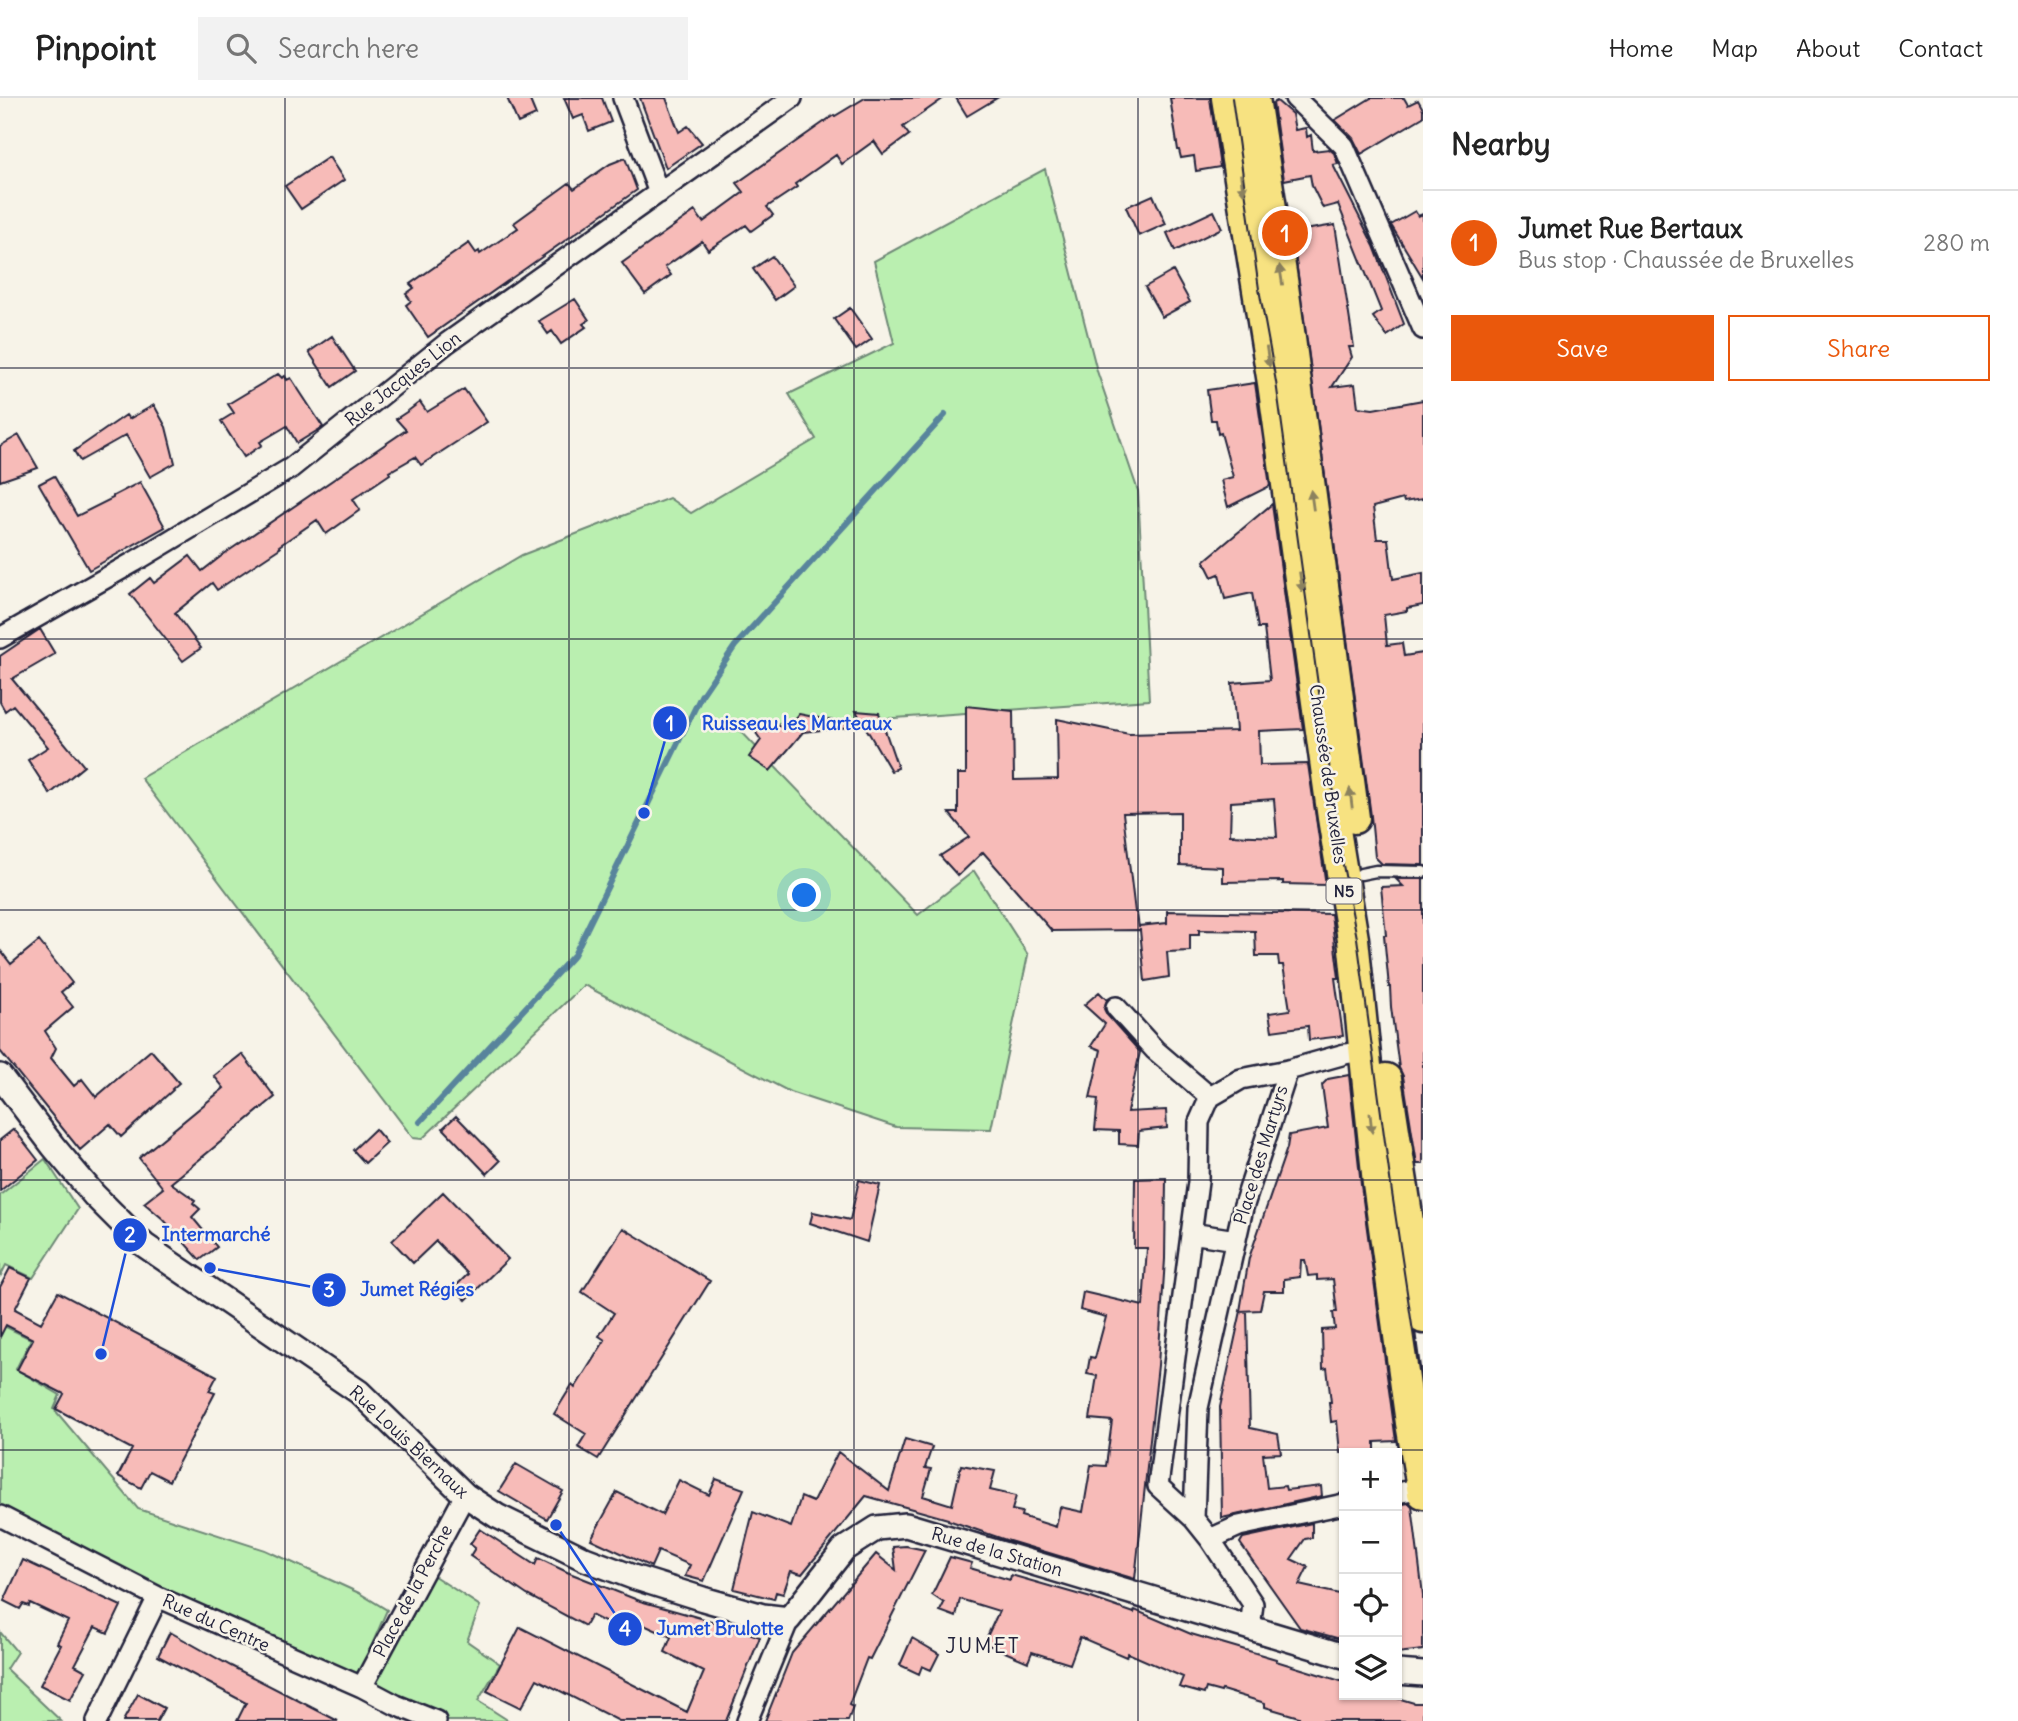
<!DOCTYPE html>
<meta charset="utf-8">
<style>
body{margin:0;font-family:Delius,sans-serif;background:#f2f2f2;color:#222}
.controls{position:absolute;right:21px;bottom:21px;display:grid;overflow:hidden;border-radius:0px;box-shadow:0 2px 5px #0004}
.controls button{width:63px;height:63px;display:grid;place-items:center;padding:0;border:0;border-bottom:2px solid #e0e0e0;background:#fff;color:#222;font:35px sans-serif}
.you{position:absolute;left:805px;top:798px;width:24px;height:24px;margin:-18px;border:5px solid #fff;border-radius:50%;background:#1a73e8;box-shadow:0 0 0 10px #1a73e833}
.badge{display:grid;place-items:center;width:46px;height:46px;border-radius:50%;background:#ea580c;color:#fff;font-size:23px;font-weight:700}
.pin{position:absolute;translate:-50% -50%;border:4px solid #fff;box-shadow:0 2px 7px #0006}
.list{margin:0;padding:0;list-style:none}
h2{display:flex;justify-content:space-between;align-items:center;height:91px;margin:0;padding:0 28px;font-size:30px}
h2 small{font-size:23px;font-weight:400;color:#767676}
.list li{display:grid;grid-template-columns:46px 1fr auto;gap:21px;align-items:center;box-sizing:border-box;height:105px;padding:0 28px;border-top:2px solid #e0e0e0}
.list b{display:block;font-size:26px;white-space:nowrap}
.list p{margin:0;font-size:23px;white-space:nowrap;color:#767676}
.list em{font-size:23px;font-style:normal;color:#767676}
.actions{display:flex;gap:14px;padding:21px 28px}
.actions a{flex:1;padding:16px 0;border:2px solid #ea580c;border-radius:0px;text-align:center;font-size:24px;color:#ea580c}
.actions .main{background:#ea580c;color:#fff}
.icon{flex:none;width:38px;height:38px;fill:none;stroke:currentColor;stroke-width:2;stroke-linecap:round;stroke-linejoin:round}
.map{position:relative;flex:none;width:1423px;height:1623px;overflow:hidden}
header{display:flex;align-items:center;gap:42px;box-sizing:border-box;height:98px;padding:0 35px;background:#fff;border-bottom:2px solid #e0e0e0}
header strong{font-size:33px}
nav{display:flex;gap:38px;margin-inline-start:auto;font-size:24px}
.search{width:490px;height:63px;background:#f2f2f2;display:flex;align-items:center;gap:18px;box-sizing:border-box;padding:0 24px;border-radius:0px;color:#767676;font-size:26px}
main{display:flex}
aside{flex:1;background:#fff}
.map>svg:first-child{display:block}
.green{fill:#baefb0;stroke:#6e8876;stroke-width:2}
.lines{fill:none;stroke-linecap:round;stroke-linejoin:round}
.stream{stroke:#58849c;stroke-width:6}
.building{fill:#f7bbb8;stroke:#22223b;stroke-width:2;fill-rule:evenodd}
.service-casing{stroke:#22223b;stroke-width:15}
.minor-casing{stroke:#22223b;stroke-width:24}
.tertiary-casing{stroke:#22223b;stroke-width:28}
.primary-casing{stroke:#22223b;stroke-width:35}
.service{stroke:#f7f3e8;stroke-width:10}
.minor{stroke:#f7f3e8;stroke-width:19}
.tertiary{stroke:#f7f3e8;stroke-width:23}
.primary{stroke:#f7e281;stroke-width:30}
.tram{stroke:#22223b;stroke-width:2}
.oneway{fill:#8c825e}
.grid{fill:none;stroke:#22223b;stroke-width:2;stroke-opacity:0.55}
.labels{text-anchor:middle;stroke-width:5;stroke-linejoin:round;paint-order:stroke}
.shield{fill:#f7f3e8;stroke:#62616f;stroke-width:2}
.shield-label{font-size:16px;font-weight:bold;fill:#22223b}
.street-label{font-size:18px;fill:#22223b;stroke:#f7f3e8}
.quarter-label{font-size:21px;letter-spacing:2px;fill:#22223b;stroke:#f7f3e8}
.leader{fill:none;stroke:#1d4ed8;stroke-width:2.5}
.callout-dot{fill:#1d4ed8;stroke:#f7f3e8;stroke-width:2.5}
.mark-label{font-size:21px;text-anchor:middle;font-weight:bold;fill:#fff}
.callout-label{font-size:19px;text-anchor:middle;font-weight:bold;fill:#1d4ed8;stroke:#f7f3e8;stroke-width:5;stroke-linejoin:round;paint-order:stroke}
</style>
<header>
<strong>Pinpoint</strong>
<div class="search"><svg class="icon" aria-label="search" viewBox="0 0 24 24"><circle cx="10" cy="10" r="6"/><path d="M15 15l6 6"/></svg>Search here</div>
<nav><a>Home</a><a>Map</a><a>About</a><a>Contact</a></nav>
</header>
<main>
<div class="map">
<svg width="1423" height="1623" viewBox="0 0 1423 1623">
<rect width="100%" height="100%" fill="#f7f3e8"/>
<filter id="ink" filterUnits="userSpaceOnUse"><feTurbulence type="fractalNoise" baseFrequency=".0143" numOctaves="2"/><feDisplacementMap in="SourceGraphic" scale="14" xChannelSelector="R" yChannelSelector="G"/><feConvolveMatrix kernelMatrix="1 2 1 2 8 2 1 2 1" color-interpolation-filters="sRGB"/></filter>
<g filter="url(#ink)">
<path class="green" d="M1045,71L1097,273L1138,393L1149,602L838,624L734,626L918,817L974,773L1028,857L991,1031L896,1029L790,994L584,887L422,1041L413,1040L141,680L522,457L669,400L691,415L816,341L789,296L894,245L874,163Z
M45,1061L78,1111L33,1180L6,1167L0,1179V1097Z
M0,1226L31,1241L16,1271L60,1297L54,1311L138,1411L265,1452L359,1495L387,1512L355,1586L0,1418Z
M425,1472L480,1508L467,1543L500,1566L478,1603L509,1623H433L362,1589Z
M0,1534L17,1554L6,1571L61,1623H0Z"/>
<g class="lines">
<path class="stream" d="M420,1024L574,857L701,598L735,548L945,317"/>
</g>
<path class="building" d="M507,0H529L536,17L518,25Z
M564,0H602L611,24L589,33L583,17L573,21Z
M640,0H666L679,34L688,28L702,45L666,70Z
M865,0H944L903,29L909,37L883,56L874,43L842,66L836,57L795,86L797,89L767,109L773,117L751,133L746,127L708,152L702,143L665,169L671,177L645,196L622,165L695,113L703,124L744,94L737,85L834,17L835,18Z
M956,0H997L967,18Z
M1170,0H1210L1220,69L1196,73L1194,58L1181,60L1179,52H1178Z
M1371,0H1404L1408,7L1418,2L1423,11V19L1361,56L1353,40L1335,22Z
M1277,3L1292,16L1295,32L1306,30L1307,39L1311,37L1313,53L1329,51L1334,55L1338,66L1333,67L1374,148L1404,226L1387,238L1373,219L1381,213L1338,106L1323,110L1312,88L1310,77L1284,82L1273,5Z
M329,59L344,82L301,111L285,88Z
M625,60L637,92L428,239L406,207L411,203L406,196L414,190L410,186L469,145L476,155L479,153L480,156L518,130L514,125L569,85L574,91L610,66Z
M1153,97L1166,126L1139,138L1126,109Z
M1214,113L1222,130L1175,153L1167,135Z
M1415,113L1418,118L1423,116V180L1391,127Z
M1335,127L1354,249H1349L1352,259L1332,289L1355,286L1358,309L1373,311L1423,302V401L1404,404L1403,401L1373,409L1377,441H1388L1393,481L1423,475V507L1407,510V513L1384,517L1387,547L1402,545L1404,558L1423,555V767L1382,766L1375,759L1371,718L1292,134Z
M772,158L794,188L775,202L753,171Z
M1173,173L1190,204L1162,219L1145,189Z
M575,201L589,222L583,226L586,229L561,246L552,233L548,236L539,223Z
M850,210L872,241L856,252L834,221Z
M332,238L355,273L332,289L309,254Z
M278,276L282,280L285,278L287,282L291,280L323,329L297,345L287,328L260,344L262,347L244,359L221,323L234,315L228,306Z
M1255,285L1270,388L1228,409L1221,382L1233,379L1221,335L1218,336L1216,322H1211L1207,292Z
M464,291L487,324L421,367L415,359L389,374L390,376L353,401L360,412L326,436L317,422L279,448L280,450L217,492L212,485L175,515L201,550L183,563L130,496L150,480L154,485L190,458L202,473L224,456L406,332L396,321L408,313L420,304L427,314Z
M154,307L166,329L175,365L150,379L126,337L80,363L74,353L126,317L129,321Z
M19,337L38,370L0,383V348Z
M54,378L77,418L113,400V398L140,384L165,429L89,472L39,386Z
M1272,406L1303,631L1259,633L1260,667L1308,666L1326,787L1283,786V783L1223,784V769L1180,767V714L1123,715L1135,814L1137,815L1139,830V828L1167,825V813L1331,816L1339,880H1335L1343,938L1309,942L1308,928L1272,933L1269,915L1290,912L1283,867H1279L1278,858H1256L1255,833L1199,832V837H1190V853L1167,854L1169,879L1145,883L1140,832L1052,833L983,754L958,778L940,758L969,739L949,715H958V676H966V608L1013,613L1014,682L1058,681L1057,621L1129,636L1236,633L1232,585L1270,582L1264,530H1258L1252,495L1225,501L1219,476L1212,479L1204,463ZM1274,701L1277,739L1230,737L1231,704Z
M40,531L55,556L12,581L84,668L50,696L28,662L48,649L13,607L5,613L0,604V558Z
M856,613L879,615L898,670L891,673Z
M799,616L849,626V629L803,634L770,673L749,659L761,642L756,635L762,625L788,630Z
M1396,781H1423V1066H1417L1403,978L1399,970L1391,909L1390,889H1389L1384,837H1386L1381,789L1403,788Z
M39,843L72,885L61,894L73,909L45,933L56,950L51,960L74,988L82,981L96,999L151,952L179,985L172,991L173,992L121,1039L110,1026L80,1052L0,953V852L11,866Z
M1099,894L1107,902L1104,911L1107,917L1140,954L1127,1014L1166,1012L1167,1030L1139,1033L1138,1047L1119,1046V1033L1095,1032L1098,1001L1090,1000L1101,952L1091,948L1105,926L1084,907Z
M242,956L275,999L171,1085L195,1102L193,1105L200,1111L192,1119L217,1149L200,1162L163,1121L144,1105L163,1090L139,1060L224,990L214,978Z
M1349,977L1361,1087L1396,1343L1375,1344V1355H1340L1337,1323L1331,1324L1329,1304H1331L1327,1270L1323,1271L1322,1232L1335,1231L1333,1214H1337L1333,1181L1317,1182V1177L1308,1178L1305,1162H1301L1300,1179L1284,1181V1193H1264L1260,1212L1240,1213L1249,1160L1287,1050L1289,1037L1328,1030L1322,987L1328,981Z
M456,1018L500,1063L487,1076L443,1030Z
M14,1031L38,1062L0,1093V1042Z
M375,1031L387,1045L365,1065L353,1052Z
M1166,1080L1165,1161L1158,1267L1135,1481L1006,1442L948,1422V1421L866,1398L802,1476L791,1473L783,1496L776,1494L774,1501L734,1491L753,1414L791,1429L801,1399L813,1404L838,1354L889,1393L905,1341L932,1349L925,1370L931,1371L923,1398L952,1407L961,1367L995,1373L990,1392L1016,1398L1012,1412L1022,1414L1021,1418L1056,1429L1060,1409L1083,1414L1091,1367L1106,1368L1112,1323L1090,1321L1097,1278L1087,1276L1090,1259L1095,1260L1106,1219L1080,1212L1083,1194L1143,1208L1147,1150H1134L1135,1081Z
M859,1082L880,1087L867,1144L810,1125L813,1114L850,1122Z
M443,1094L508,1161L466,1202L454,1190L468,1176L436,1143L413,1165L392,1143Z
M623,1130L710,1183L598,1361L578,1349L586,1336L554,1316L572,1287L575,1290L605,1242L599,1238L614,1215L582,1194Z
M10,1170L31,1180L15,1211L41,1225L58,1194L217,1278L209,1293L215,1295L169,1383L150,1373L141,1390L118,1378L132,1351L56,1311L64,1296L17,1272L33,1241L6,1227L0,1239V1189Z
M1241,1213L1247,1214L1250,1330L1278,1336L1281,1355L1263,1356L1267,1390L1285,1388L1286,1392L1321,1388L1322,1398L1222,1420L1220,1309Z
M516,1366L563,1393L547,1421L499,1393Z
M716,1381L744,1391L704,1483L685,1478L690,1467L658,1453L651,1469L591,1441L617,1394L662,1417L679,1382L709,1397Z
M1409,1405L1412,1408L1423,1497V1552L1397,1555V1407Z
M1312,1425V1440L1305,1441L1291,1461L1308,1469L1299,1487L1344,1497V1542L1300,1530L1240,1445L1243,1440Z
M480,1431L535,1467L538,1460L567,1474L640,1503L729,1528L760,1539L726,1623H619L537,1581L521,1610L487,1593L520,1529L687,1614L704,1574L665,1554L671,1539L644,1527L636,1540L591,1517L585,1528L527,1497L470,1458L475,1450L470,1446Z
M906,1448L925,1452L870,1561L867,1560L849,1607L853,1609L848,1623H765L792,1555L876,1456L896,1472L893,1449Z
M950,1459L972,1465L970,1470L1010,1482L1011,1477L1091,1500L1134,1515L1135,1512L1191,1536L1276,1561V1563L1344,1584V1597H1387L1414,1605H1423V1623H1298L1299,1619L1265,1609V1605L1222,1592L1221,1594L1206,1590L1204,1596L1179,1589L1183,1579L1128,1555L1126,1559L1080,1539L1070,1566L1032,1554L1028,1564L984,1545L999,1513L960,1501L956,1519L940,1513L944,1505L932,1497Z
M23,1462L121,1508L108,1535L95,1529L75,1567L86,1573L70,1602L40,1587L61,1547L57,1545L68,1523L30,1505L29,1508L23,1506L20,1511L4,1503Z
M170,1534L231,1568L338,1623H237L246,1605L158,1558Z
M912,1540L939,1556L931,1572L922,1568L919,1576L900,1567Z
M138,1596L164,1610L157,1623H123Z"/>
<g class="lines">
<defs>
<path id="service" d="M1361,776L1376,773L1423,774"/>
<path id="minor" d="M623,0L659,95
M1295,0L1344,48L1423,231
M0,540L134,464L291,370L447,245L792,0
M1116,909L1155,952L1210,999L1241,981L1288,972
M1191,1135L1236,1142
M1397,1395L1422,1390
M0,1418L158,1499L362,1589L396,1607L436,1623
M1194,1421L1158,1388L1198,1084L1199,1024L1210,999
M1210,1441L1239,1428L1344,1406
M1250,1530L1253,1506L1210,1441L1194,1421L1198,1310L1243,1110L1288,972L1345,956L1363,953
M362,1589L465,1397
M97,1623L158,1499
M747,1623L789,1521"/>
<path id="tertiary" d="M0,978L53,1048L94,1097L144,1147L359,1294L465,1397L497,1418L585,1461L633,1479L703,1501L763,1518L789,1521L844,1451L877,1430L906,1427L1344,1558
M1397,1574L1423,1576"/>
<path id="primary" d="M1227,0L1273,285L1333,720L1353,841L1378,1085L1411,1325L1423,1395
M1254,0L1283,188L1354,720
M1386,981L1423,1220"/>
</defs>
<use href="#service" class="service-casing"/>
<use href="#minor" class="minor-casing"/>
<use href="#tertiary" class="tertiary-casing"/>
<use href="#primary" class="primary-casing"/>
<use href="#service" class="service"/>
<use href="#minor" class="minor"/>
<use href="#tertiary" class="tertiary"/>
<use href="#primary" class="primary"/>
<path class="tram" d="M1232,0L1259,191L1276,284L1343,767L1357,840L1392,1095L1423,1300"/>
</g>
<defs><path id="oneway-solid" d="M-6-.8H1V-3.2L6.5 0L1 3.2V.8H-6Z" transform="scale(1.75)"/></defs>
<g class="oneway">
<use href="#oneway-solid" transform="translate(1242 86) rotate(82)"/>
<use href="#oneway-solid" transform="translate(1281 177) rotate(-99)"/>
<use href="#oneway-solid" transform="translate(1268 259) rotate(81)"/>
<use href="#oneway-solid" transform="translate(1312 402) rotate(-98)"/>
<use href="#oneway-solid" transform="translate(1301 484) rotate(82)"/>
<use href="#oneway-solid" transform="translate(1351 700) rotate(-97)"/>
<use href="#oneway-solid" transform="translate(1371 1025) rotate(84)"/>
</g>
</g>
<path class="grid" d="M285,0V1623M569,0V1623M854,0V1623M1138,0V1623M0,270H1423M0,541H1423M0,812H1423M0,1082H1423M0,1352H1423"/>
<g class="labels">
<rect class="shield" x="1326.5" y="780.5" width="35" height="25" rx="5"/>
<g class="shield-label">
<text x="1344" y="799">N5</text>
</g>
<g class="street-label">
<text transform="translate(403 281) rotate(-38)" y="6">Rue Jacques Lion</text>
<text transform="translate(1328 676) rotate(82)" y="6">Chaussée de Bruxelles</text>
<text transform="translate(1261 1057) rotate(-73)" y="6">Place des Martyrs</text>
<text transform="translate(409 1344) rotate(43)" y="6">Rue Louis Biernaux</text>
<text transform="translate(997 1454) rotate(16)" y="6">Rue de la Station</text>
<text transform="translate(413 1493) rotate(-62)" y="6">Place de la Perche</text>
<text transform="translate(216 1525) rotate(24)" y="6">Rue du Centre</text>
</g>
<g class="quarter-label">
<text x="983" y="1555">JUMET</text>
</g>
</g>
<path class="leader" d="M644 715L670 625M101 1256L130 1137M210 1170L329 1192M556 1427L625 1531"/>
<g class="callout-dot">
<circle cx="644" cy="715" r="7"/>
<circle cx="101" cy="1256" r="7"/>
<circle cx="210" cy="1170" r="7"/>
<circle cx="556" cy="1427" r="7"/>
<circle cx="670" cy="625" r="18"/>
<circle cx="130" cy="1137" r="18"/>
<circle cx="329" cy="1192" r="18"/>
<circle cx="625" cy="1531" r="18"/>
</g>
<g class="mark-label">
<text x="670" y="633">1</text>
<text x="130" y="1144">2</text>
<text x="329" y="1199">3</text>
<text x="625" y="1538">4</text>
</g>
<g class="callout-label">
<text x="797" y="632">Ruisseau les Marteaux</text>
<text x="216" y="1143">Intermarché</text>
<text x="417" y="1198">Jumet Régies</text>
<text x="720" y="1537">Jumet Brulotte</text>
</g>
</svg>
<div class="controls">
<button>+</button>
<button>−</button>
<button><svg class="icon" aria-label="locate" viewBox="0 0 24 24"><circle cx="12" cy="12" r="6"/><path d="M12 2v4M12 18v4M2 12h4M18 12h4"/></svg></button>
<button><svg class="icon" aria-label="layers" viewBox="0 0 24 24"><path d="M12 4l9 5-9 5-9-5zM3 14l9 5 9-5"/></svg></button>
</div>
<div class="you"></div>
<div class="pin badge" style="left:1285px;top:135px">1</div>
</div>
<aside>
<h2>Nearby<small></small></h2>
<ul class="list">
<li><span class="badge">1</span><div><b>Jumet Rue Bertaux</b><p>Bus stop · Chaussée de Bruxelles</p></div><em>280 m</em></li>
</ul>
<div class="actions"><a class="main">Save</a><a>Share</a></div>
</aside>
</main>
